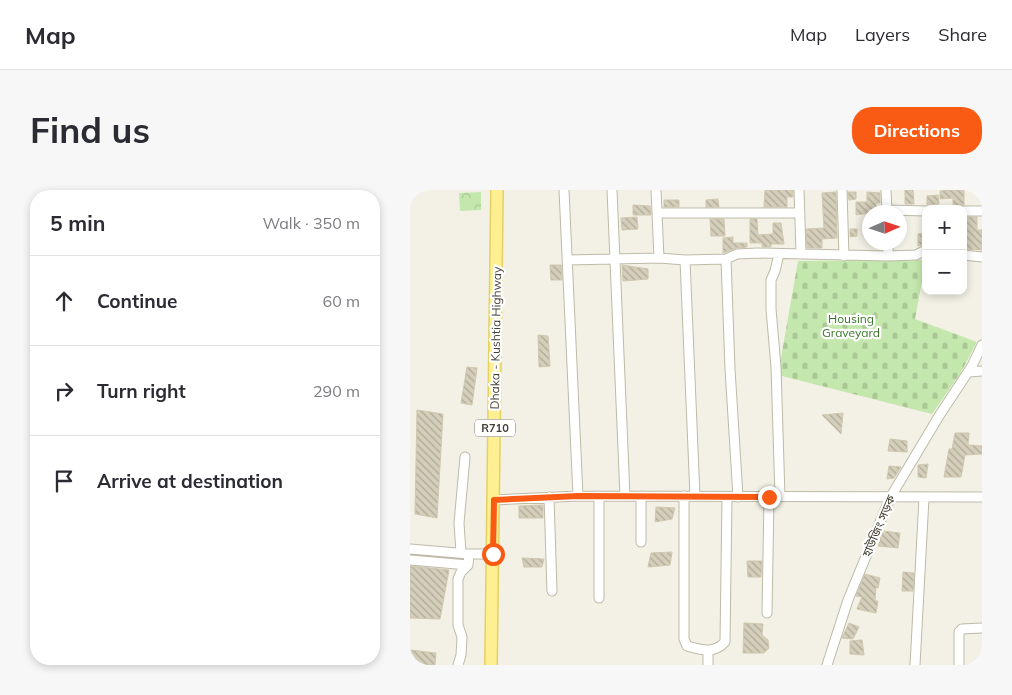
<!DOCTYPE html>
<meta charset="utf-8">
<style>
body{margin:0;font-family:Mulish,"Noto Sans Bengali",sans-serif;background:#f7f7f7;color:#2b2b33}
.controls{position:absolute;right:15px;top:15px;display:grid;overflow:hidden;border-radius:10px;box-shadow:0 2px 8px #0003}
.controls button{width:45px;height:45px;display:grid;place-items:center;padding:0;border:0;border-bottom:1px solid #e1e1e2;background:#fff;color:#2b2b33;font:25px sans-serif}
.compass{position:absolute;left:452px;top:15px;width:45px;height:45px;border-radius:50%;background:#fff;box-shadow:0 2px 8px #0003;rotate:87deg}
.stop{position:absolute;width:15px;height:15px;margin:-11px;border:4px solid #fa5b14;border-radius:50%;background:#fff}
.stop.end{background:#fa5b14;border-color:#fff;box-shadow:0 1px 5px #0008}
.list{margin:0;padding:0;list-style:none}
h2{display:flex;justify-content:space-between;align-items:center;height:65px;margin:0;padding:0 20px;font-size:21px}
h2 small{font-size:16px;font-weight:400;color:#7c7c81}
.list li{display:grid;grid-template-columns:32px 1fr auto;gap:15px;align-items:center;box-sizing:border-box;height:90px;padding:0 20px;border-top:1px solid #e1e1e2}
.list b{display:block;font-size:19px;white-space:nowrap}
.list em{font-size:16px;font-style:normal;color:#7c7c81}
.icon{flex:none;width:28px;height:28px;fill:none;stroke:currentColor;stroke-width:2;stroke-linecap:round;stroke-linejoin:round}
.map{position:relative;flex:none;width:572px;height:475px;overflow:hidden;border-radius:20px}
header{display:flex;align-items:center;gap:30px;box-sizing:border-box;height:70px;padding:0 25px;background:#fff;border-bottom:1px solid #e1e1e2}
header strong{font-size:24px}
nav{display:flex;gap:28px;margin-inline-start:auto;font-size:18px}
.intro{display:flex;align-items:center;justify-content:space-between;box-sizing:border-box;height:120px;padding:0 30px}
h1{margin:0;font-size:35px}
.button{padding:12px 22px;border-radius:20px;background:#fa5b14;color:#fff;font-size:18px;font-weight:700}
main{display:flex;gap:30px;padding:0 30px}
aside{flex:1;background:#fff;border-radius:20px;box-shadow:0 2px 8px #0003}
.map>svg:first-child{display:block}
.cemetery{fill:url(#cemetery-stones)}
.park{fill:url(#park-crowns)}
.building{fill:url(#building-back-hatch);stroke:#cfc7ae}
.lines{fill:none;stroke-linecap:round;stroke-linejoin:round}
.minor-casing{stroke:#bebaa8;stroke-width:11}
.major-casing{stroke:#e4d162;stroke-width:14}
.minor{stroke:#fff;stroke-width:9}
.major{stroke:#fef092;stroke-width:11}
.route{stroke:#fa5b14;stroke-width:6}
.labels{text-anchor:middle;stroke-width:4.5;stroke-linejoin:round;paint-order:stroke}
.shield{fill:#fff;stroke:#7d7a72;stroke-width:1}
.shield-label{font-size:11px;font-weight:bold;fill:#454135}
.park-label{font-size:12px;fill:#397628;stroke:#fff}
.street-label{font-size:12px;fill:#454135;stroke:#fff}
</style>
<header>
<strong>Map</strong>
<nav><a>Map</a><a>Layers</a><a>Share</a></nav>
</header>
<div class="intro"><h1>Find us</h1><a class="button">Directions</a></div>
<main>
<aside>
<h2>5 min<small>Walk · 350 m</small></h2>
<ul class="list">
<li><svg class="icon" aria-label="ahead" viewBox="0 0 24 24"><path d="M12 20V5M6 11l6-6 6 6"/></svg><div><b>Continue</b></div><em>60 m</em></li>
<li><svg class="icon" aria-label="right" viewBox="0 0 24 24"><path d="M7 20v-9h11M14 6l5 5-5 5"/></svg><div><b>Turn right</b></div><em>290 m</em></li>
<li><svg class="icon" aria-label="arrive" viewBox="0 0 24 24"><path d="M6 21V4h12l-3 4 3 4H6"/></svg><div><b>Arrive at destination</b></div></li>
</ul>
</aside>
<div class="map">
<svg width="572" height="475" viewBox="0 0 572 475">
<defs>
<pattern id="cemetery-stones" width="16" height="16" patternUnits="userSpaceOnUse" patternTransform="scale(1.25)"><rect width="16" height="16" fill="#c4e7ad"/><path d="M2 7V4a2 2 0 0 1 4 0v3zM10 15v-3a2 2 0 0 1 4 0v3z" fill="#aac795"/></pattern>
<pattern id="park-crowns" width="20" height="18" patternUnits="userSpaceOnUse" patternTransform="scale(1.25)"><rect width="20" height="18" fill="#c4e7ad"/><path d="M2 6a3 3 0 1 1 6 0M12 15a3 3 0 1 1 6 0" fill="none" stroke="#aac795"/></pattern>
<pattern id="building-back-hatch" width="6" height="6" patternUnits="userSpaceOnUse" patternTransform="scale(1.25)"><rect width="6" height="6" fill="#d4ceba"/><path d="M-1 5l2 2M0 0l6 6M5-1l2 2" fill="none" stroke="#aea998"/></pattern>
</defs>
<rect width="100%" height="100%" fill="#f3f1e5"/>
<path class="cemetery" d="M516,70L505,129L567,152L550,184L522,224L368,185L388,71Z"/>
<path class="park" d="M71,2V20L50,21L49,3Z"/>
<path class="building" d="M355,0H383V7H377V17H354Z
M495,0H503L504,14H495Z
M543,0H554V15L543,16V8L530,9V1Z
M426,2L427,48L412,49V58H397L396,39L414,38L412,3Z
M438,2H446V9L439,10Z
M457,2L470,3V13H466V22L446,25V12H457Z
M528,5L529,14L517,15V6Z
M308,9L309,17H296V10Z
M254,10H269V17H254Z
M223,15L240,16L241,25H223Z
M227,27L228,39L212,40L211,28Z
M555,27H567V40H572V60L555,59V42H553V33H556Z
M300,29H314L315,46H301Z
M340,29H347L348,45L363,44V33H371L374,54H361V57H352V53H340Z
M440,39H447V46L440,47Z
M516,43V54L508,56V44Z
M323,47V53H337V57L326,58L313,63V48Z
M140,75H151L152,90H141Z
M212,75L238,79V89L213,91Z
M128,145L138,146L140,176L129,177Z
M57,177L67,178L62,215L51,213Z
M7,220L33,224L27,328L5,324Z
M433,223L431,244L412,225Z
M545,243H559L558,255L572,256V264L555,265L551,287H534L539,259H542Z
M480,249L497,251V262L478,261Z
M518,274L516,288L508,287V275Z
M479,276L491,277L484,288L477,289Z
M133,315V328H109V316Z
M246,317L265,318L262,329L245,332Z
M473,341L490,343L488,358L468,356Z
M262,362L260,375L238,377L241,363Z
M112,368L134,369L132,377H114Z
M337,371H352L351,387H338Z
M0,376L39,380L30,429L0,428Z
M493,382L504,383L503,401H492Z
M455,384L470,388L468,398L466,397L465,411H468L466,423L447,419L452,407L446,406Z
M334,433L353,434L352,445L358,450L359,458L354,463H333Z
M439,433L449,437L443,449L432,448Z
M452,450L454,465L440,464V451Z
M0,460L26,463L25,475H0Z"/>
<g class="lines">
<defs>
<path id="minor" d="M154,0L168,306
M202,0L215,306
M246,0L249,68
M389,0L391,63
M432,0L434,66
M476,0L477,22
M477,20L516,21
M553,21H572
M248,23H390
M478,52V66
M369,64L365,81L361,90V119L366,177L370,307
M553,65L572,67
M316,69L320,179L328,307
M157,70L249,68L275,70L316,69L327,64L347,63L478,66L506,65L516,60
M275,70L285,306
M559,182L572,181
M274,306V449L277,456C292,460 304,464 315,452L317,307
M139,307L142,401
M84,310L168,306L572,307
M231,352V306
M0,359L59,364H83
M51,363L49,333L55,267
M0,370L58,375
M189,408V306
M357,423L359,307
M298,460V475
M48,475L51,465L52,447L48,435V389L51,382L58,375L59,364
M417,475L438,410L480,308L529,226L562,176L572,155
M505,475L514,308
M549,475V442L552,439L572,438"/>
<path id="major" d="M81,475L87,0"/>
</defs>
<use href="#minor" class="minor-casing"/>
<use href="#major" class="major-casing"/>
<use href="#minor" class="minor"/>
<use href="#major" class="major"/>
</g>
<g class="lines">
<path class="route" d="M83,364L84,310L168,306L359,307"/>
</g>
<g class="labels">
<rect class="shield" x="65" y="229.5" width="40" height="17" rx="4"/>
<g class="shield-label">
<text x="85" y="242">R710</text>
</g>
<g class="park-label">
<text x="441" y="133">Housing<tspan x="441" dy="14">Graveyard</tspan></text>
</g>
<g class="street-label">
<text transform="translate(86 148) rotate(-89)" y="4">Dhaka - Kushtia Highway</text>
<text transform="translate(469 336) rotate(-67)" y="4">হাউজিং সড়ক</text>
</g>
</g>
</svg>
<div class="controls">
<button>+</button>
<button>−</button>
</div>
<svg class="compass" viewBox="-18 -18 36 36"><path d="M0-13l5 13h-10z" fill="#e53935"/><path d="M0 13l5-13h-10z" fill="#7c7c81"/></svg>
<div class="stop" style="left:83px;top:364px"></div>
<div class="stop end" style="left:359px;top:307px"></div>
</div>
</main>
